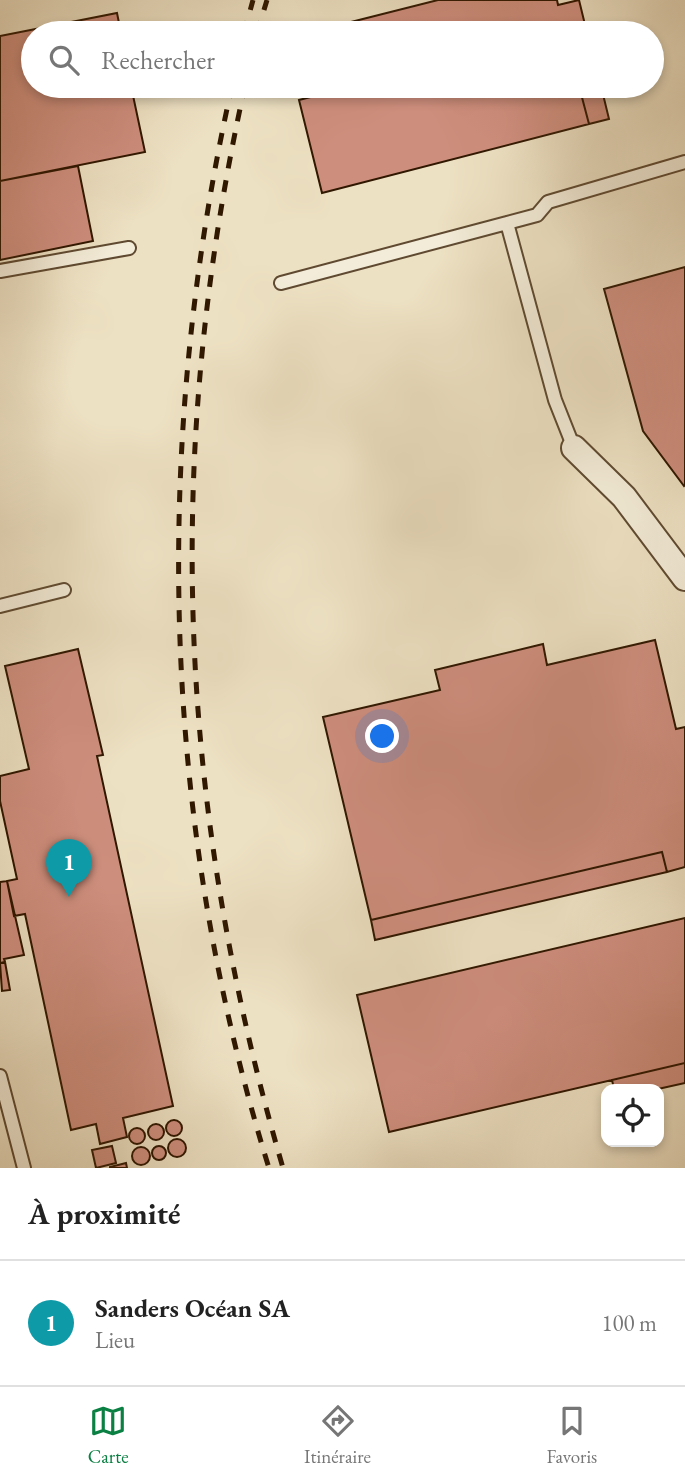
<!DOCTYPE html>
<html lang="fr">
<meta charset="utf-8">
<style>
body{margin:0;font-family:"EB Garamond",serif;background:#f2f2f2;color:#222}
.controls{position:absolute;right:21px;bottom:21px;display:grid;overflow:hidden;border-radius:14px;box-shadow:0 4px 10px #0003}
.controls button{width:63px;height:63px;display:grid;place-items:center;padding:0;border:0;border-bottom:2px solid #e0e0e0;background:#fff;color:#222;font:35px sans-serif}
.you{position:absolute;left:383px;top:737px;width:24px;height:24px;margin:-18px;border:5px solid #fff;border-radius:50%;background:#1a73e8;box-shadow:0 0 0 10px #1a73e833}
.badge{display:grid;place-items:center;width:46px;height:46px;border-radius:50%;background:#0b8043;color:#fff;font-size:23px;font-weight:700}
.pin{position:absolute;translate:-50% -58px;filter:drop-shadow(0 2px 4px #0008)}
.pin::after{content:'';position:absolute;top:37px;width:24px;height:21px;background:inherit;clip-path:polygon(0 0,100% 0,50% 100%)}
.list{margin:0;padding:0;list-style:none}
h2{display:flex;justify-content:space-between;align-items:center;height:91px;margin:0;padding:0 28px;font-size:30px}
h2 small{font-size:23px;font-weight:400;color:#767676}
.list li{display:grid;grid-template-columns:46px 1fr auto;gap:21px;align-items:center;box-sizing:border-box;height:126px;padding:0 28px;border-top:2px solid #e0e0e0}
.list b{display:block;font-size:26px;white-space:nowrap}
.list p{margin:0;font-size:23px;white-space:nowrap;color:#767676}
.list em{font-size:23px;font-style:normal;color:#767676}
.icon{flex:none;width:38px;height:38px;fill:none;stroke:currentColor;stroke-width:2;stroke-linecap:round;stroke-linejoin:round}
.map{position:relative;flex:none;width:685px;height:1168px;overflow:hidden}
.search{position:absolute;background:#fff;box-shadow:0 4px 10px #0003;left:21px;right:21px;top:21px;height:77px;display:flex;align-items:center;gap:18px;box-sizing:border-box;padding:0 24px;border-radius:38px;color:#767676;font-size:26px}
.sheet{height:217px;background:#fff}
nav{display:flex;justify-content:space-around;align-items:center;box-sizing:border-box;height:98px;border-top:2px solid #e0e0e0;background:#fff;font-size:19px;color:#767676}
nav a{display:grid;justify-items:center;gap:4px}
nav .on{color:#0b8043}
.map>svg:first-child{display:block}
.building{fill:#ce8e7d;stroke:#301700;stroke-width:2}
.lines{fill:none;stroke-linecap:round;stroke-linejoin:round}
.service-casing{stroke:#5f4a31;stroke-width:16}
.minor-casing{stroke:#5f4a31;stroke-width:28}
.service{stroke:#f3ecd8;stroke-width:12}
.minor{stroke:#f3ecd8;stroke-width:24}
.rail{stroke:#301700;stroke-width:5;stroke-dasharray:12 12;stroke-linecap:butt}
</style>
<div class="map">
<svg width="685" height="1168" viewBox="0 0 685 1168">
<rect width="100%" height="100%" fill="#ede1c3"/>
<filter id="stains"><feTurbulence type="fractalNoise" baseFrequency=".00286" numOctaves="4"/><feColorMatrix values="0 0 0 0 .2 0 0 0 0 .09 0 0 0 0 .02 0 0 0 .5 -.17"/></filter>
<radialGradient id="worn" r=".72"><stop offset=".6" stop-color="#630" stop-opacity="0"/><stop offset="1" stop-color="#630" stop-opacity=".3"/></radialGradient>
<path class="building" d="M438,0H557L558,5L579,0L587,33H345L343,24Z
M117,13L121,33H33V86H131L145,152L0,181V36Z
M343,24L345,33H325L324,30Z
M353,86H579L589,124L322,193L299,100Z
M579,86H601L609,119L589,124Z
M78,166L93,241L0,260V181Z
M685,267V485L684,486L643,431L604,289Z
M655,640L676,729L685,727V867L667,872L662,852L371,920L323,717L440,690L435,670L543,644L547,665Z
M78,649L103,755L97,756L173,1106L123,1118L127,1137L100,1144L96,1124L71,1130L25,914L14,916L7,881L17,879L0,801V776L29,769L5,666Z
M662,852L667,872L375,940L371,920Z
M7,881L24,955L4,959L5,962L0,963V882Z
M685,918V1063L389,1132L357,995Z
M5,962L10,990L2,991L0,963Z
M685,1063V1083L658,1089H614L612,1080Z
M166 1128a8 8 0 1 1 16 0a8 8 0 1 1-16 0Z
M148 1132a8 8 0 1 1 16 0a8 8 0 1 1-16 0Z
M129 1136a8 8 0 1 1 16 0a8 8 0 1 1-16 0Z
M168 1148a9 9 0 1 1 18 0a9 9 0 1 1-18 0Z
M112,1146L116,1163L96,1168L92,1150Z
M152 1153a7 7 0 1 1 14 0a7 7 0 1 1-14 0Z
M132 1156a9 9 0 1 1 18 0a9 9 0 1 1-18 0Z
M126,1163L127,1168H110V1167Z"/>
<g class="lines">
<defs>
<path id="service" d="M0,271L129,248
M281,283L507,223
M574,448L555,400L507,223L537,215L548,202L685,162
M0,606L64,590
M0,1076L24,1168"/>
<path id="minor" d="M574,448L624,497L685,578"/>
</defs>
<use href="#service" class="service-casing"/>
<use href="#minor" class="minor-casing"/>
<use href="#service" class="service"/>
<use href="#minor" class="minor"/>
<path class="rail" d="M244,33L253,0
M257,33L267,0
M232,86C152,442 160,818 269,1168
M245,86C163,454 177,806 283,1168"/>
</g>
<rect width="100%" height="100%" filter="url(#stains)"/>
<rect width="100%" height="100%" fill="url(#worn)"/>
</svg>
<div class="controls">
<button><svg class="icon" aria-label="locate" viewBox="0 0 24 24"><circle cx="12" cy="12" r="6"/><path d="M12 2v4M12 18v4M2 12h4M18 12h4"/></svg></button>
</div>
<div class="you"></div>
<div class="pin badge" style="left:69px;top:897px;background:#0f9aa8">1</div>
<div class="search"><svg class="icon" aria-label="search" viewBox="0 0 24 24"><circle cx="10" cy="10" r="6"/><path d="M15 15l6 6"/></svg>Rechercher</div>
</div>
<section class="sheet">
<h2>À proximité<small></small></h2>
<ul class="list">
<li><span class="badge" style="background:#0f9aa8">1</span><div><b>Sanders Océan SA</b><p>Lieu</p></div><em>100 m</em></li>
</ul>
</section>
<nav>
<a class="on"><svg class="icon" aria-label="map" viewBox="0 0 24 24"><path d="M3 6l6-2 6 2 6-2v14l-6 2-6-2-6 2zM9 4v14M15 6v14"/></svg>Carte</a>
<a><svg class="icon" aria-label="directions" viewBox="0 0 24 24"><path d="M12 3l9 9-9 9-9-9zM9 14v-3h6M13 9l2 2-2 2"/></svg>Itinéraire</a>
<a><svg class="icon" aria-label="saved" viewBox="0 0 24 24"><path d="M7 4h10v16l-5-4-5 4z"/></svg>Favoris</a>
</nav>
